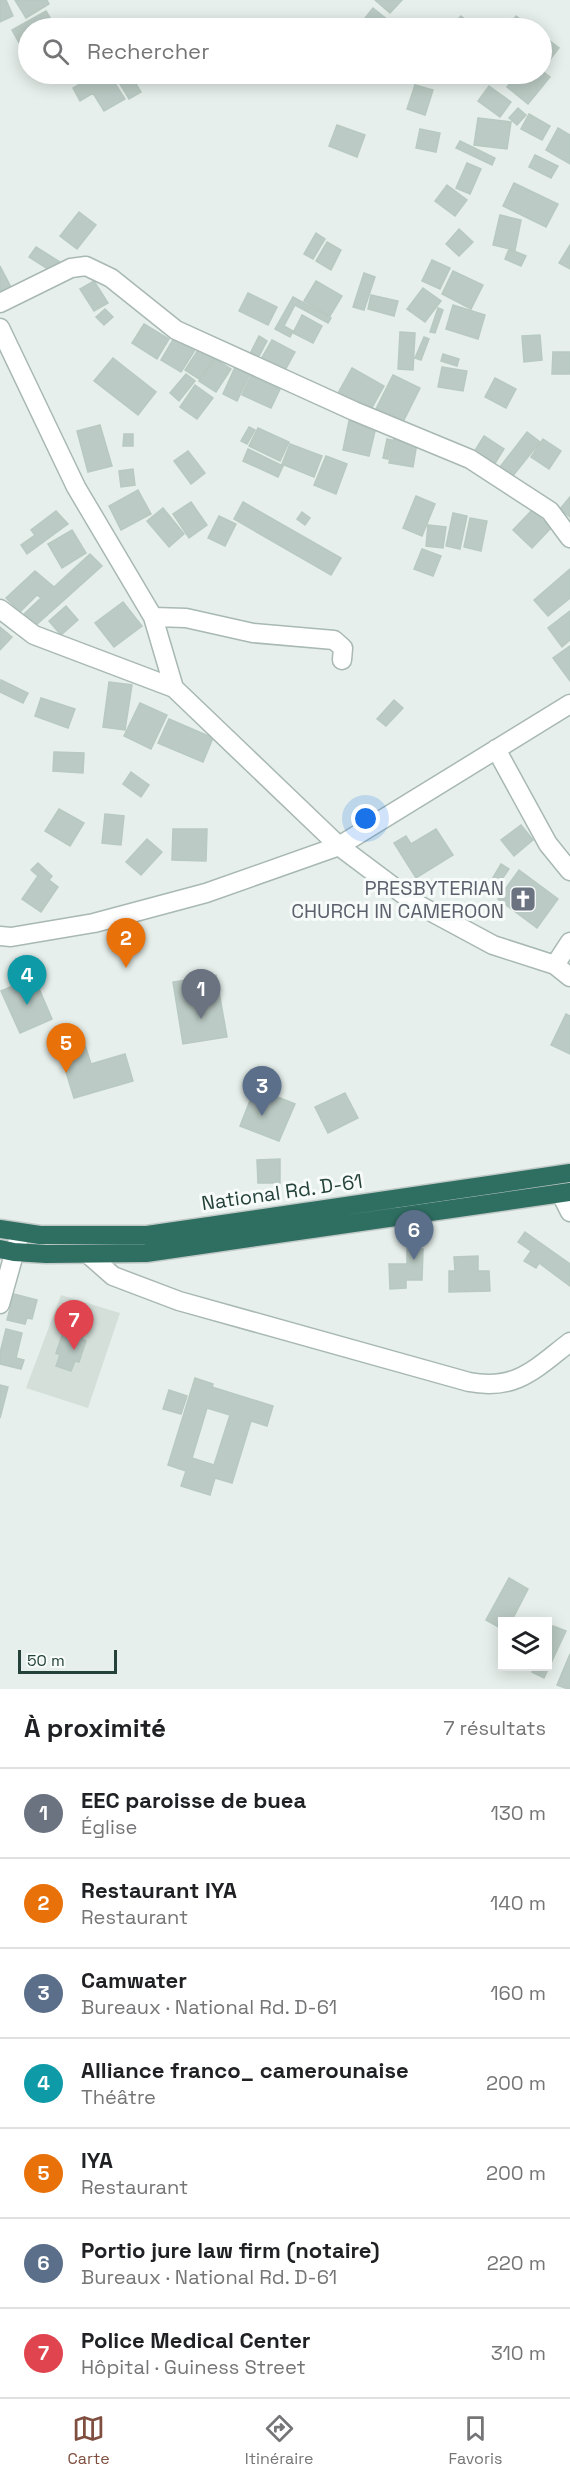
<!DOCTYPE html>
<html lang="fr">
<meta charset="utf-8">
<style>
body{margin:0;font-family:"Space Grotesk",sans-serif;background:#f2f2f2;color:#202124}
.controls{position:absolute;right:18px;bottom:18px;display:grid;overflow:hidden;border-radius:0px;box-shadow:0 3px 15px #0003}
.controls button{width:54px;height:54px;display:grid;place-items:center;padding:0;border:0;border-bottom:2px solid #e0e0e0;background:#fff;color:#202124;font:30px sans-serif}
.scale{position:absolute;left:18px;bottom:15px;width:99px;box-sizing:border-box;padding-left:6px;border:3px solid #24423a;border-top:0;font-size:16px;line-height:21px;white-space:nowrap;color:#24423a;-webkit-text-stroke:4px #f7fbf9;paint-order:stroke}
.you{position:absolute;left:366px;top:819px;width:21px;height:21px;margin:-15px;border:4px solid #fff;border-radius:50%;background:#1a73e8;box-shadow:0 0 0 9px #1a73e833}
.badge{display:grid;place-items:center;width:39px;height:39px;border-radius:50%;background:#7f4e3f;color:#fff;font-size:20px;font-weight:700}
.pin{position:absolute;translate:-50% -50px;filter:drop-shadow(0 2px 3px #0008)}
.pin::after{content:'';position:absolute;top:32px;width:21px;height:18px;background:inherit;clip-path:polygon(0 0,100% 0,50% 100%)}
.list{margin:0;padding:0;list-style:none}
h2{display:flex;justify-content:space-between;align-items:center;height:78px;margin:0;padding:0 24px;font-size:26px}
h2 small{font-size:20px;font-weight:400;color:#757577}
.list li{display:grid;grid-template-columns:39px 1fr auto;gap:18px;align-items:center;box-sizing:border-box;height:90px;padding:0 24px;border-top:2px solid #e0e0e0}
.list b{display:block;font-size:22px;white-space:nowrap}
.list p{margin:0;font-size:20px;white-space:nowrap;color:#757577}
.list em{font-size:20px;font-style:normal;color:#757577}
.icon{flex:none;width:33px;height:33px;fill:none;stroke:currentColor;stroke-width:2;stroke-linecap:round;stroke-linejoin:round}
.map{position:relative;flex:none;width:570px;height:1689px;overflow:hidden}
.search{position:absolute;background:#fff;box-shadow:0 3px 15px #0003;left:18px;right:18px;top:18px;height:66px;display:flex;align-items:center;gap:15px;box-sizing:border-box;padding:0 21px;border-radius:33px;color:#757577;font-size:22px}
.sheet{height:708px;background:#fff}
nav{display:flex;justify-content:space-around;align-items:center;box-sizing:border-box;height:84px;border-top:2px solid #e0e0e0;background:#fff;font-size:16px;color:#757577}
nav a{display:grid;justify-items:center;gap:3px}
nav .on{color:#7f4e3f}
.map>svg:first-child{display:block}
.built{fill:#d4dfda}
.building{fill:#bbcac4;stroke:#b8c9c2;stroke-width:1.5;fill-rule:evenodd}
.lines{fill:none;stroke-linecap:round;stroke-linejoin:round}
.minor-casing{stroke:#a8b8b2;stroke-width:21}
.highway-casing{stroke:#c2cac8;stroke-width:21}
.minor{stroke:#fff;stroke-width:18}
.highway{stroke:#2f6f62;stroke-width:18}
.labels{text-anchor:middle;stroke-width:6;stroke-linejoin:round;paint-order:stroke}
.worship-label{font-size:20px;fill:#5b616d;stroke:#f7fbf9;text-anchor:end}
.street-label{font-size:20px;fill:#24423a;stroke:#f7fbf9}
</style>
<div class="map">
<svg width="570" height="1689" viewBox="0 0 570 1689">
<rect width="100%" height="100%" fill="#e6efeb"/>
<path class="built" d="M61,1295L120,1313L88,1408L26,1388Z"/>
<path class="building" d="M0,0H6L13,16L0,22Z
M15,0H47L49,4L26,18Z
M375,0H402L390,13Z
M373,8L388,20L381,28H357Z
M46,11L56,28H28V59L12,30Z
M461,16L475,28H449Z
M516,16L533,28H507Z
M328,19L341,28H321Z
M542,35L559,48L545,66L542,63Z
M542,71L550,77L528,104L507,87L518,74H542Z
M97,74H109L125,99L104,111L93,93L80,101L73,88Z
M114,74H130L141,92L129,99Z
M415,85L433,90L425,115L407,109Z
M489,86L511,102L500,117L478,101Z
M518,108L526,115L517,125L509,118Z
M529,114L550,126L542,140L521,129Z
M478,118L511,122L507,149L474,145Z
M337,125L365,135L357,157L329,146Z
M558,128L570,135V164L546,150Z
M420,129L440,133L436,152L416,148Z
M460,141L495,158L492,165L456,148Z
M535,155L558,166L551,178L529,167Z
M467,163L481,169L470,194L456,188Z
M514,183L558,204L546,227L503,206Z
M447,185L467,200L455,216L435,201Z
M79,212L96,225L77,249L60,236Z
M500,215L521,220L515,250L493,245Z
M459,229L473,242L459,256L446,244Z
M316,233L325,239L313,259L304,254Z
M327,242L341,250L331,270L316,261Z
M570,245V269L559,263Z
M36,247L60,262L54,273L29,257Z
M509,249L526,256L521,266L505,259Z
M432,260L450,268L440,289L422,281Z
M0,266L14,293L0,300Z
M453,271L483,285L471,309L442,294Z
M364,273L375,277L364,310L353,307Z
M94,281L108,303L94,311L80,289Z
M316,281L342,296L330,316L304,301Z
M423,288L441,301L425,322L407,309Z
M248,293L277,307L268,325L239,311Z
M371,295L398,301L394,316L368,309Z
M293,297L331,318L328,323L295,305L284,326L293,331L290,337L275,329Z
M453,305L485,315L478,339L446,329Z
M438,308L443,310L435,333L430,332Z
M105,309L113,317L104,325L96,317Z
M302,315L322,326L313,343L293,333Z
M144,324L169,339L157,359L132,343Z
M400,332L415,333L413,370L398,369Z
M540,335L542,360L524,362L522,336Z
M259,336L267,341L257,360L249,356Z
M424,337L429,339L421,360L415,358Z
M174,338L195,350L181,372L161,360Z
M272,340L295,352L283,374L260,361Z
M200,347L215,357L199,379L185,370Z
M553,352H570V374H552Z
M443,354L459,359L457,366L441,361Z
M113,358L156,392L138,415L94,381Z
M215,359L231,369L216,392L199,381Z
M236,365L251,372L237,401L223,394Z
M442,367L467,371L463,391L438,387Z
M352,368L384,386L369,413L337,395Z
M186,374L195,381L179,401L170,393Z
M393,375L420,388L403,422L376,409Z
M251,376L280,389L271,408L242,395Z
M495,378L516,389L506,408L485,397Z
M195,385L213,398L197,419L180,407Z
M349,421L376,427L369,456L343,450Z
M100,425L112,466L88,472L77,431Z
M249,427L255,430L247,444L241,441Z
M258,428L289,442L280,461L249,446Z
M527,432L540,442L512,477L500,467Z
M124,434H133V446H123Z
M484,436L504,449L494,465L474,452Z
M394,438L417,443L413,467L389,463Z
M387,439L392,440L388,459L383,458Z
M543,439L561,451L549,469L531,457Z
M290,444L322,456L314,477L282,464Z
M248,449L283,466L278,477L243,461Z
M188,451L205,473L191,484L174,461Z
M326,456L347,464L336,494L314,485Z
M133,469L135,485L121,487L119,471Z
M138,490L151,514L121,530L109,506Z
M416,496L435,504L422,536L403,528Z
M570,497V517L560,509Z
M191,502L207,525L189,538L173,514Z
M243,502L341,558L331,575L234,519Z
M163,508L184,534L169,547L147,521Z
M532,510L551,528L532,548L513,530Z
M56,511L68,524L27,554L21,545L35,535L31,530Z
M302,512L310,518L305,525L297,519Z
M453,513L467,516L460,549L446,546Z
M219,516L236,524L225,546L208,538Z
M470,518L487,521L481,551L464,547Z
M428,525L446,527L443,548L426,546Z
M72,530L86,553L62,568L48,544Z
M422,549L441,556L433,576L414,569Z
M90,554L102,566L35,626L24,614L41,598L37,595L20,612L6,598L35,571L54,587Z
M570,569V598L548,616L534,600Z
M123,602L142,626L114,647L95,623Z
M66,606L78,620L61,635L49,621Z
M570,611V640L562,647L548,628Z
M0,627L12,637L0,650Z
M570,646V681L553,658Z
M1,680L28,693L23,703L0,692Z
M109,682L132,685L125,730L103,727Z
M41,698L75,709L68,728L35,716Z
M394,700L403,708L386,726L377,719Z
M140,703L167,715L151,749L124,736Z
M169,719L213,738L203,762L158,743Z
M54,752L84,753L83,773L53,771Z
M131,772L149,785L141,797L123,784Z
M59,809L84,823L70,846L45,831Z
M105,814L124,816L121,845L102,843Z
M521,825L533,840L514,856L501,840Z
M173,829H207L206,861L172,860Z
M436,829L453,855L416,878L394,843L406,836L411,844Z
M147,839L162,852L141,875L126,862Z
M38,863L52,876L49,880L58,887L41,912L22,899L38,876L31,870Z
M501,864L509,869L498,885L491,881Z
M519,870L558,899L537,928L498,899Z
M216,975L227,1037L183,1044L173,982Z
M34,977L52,1019L20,1033L1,991Z
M566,1014L570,1016V1054L551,1045Z
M83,1039L91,1064L125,1054L133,1081L74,1098L58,1046Z
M255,1088L295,1104L279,1141L240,1126Z
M345,1093L358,1118L328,1133L315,1107Z
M280,1159V1183H258L257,1160Z
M525,1232L570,1264V1286L539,1263L536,1268L524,1261L531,1251L518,1242Z
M407,1249H423L422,1280H406V1288L390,1289L389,1264H407Z
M478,1256V1271H489L490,1291L449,1292V1271H455L454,1257Z
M14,1294L37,1300L32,1319L27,1318L25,1324L7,1320Z
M72,1321L87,1326L82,1339L86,1341L79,1362L75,1361L71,1371L56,1366L60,1355L56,1353L63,1333L67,1334Z
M6,1329L22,1333L16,1358L24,1360L21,1369L0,1364V1353Z
M195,1378L213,1384L212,1387L273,1406L267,1426L251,1421L232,1483L215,1478L210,1495L181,1486L186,1471L168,1465ZM207,1408L230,1415L214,1465L192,1458Z
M0,1385L8,1387L0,1418Z
M169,1390L187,1396L181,1414L163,1409Z
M509,1578L528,1589L511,1622H502V1629L486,1620Z
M553,1626L566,1631L544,1678L532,1672L534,1666H548V1638Z
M570,1654V1689H568L557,1685Z"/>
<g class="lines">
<defs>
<path id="minor" d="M0,303L71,268L86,266L111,278L176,330L354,411L470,459L550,511L570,538
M0,328L76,487L153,617L174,688L339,846L415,903L493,945L555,965L570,977
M0,609L34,635L174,688
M153,617L186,618L253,633L334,640L343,648L342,660
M496,749L548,844L570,871
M0,936L11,937L94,923L206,893L339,846L570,704
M555,965L570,942
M561,1194L570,1212
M88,1254L113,1276L179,1301L469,1382C516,1391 535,1369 570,1342
M0,1304L20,1233"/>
<path id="highway" d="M0,1229L40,1235H147L570,1173
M0,1249L14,1252L46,1254L146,1253L570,1192"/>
</defs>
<use href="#minor" class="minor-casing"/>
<use href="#highway" class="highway-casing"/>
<use href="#minor" class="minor"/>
<use href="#highway" class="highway"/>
</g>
<defs>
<symbol id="church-square" viewBox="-11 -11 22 22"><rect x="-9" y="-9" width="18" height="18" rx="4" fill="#6b7280" stroke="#f7fbf9"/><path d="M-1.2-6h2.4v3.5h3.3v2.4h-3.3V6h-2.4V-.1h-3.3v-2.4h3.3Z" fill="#fff"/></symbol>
</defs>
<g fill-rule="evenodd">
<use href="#church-square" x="508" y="884" width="30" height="30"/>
</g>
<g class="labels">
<g class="worship-label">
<text x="504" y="895">PRESBYTERIAN<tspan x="504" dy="23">CHURCH IN CAMEROON</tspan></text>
</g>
<g class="street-label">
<text transform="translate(282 1192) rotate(-8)" y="7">National Rd. D-61</text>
</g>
</g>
</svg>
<div class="controls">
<button><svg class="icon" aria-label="layers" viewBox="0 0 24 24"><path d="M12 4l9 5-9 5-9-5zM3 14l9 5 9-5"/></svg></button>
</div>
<div class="scale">50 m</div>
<div class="you"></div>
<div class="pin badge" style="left:201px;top:1019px;background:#6b7280">1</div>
<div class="pin badge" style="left:126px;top:968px;background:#e8710a">2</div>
<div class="pin badge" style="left:262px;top:1116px;background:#5c6f8a">3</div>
<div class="pin badge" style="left:27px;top:1005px;background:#0f9aa8">4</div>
<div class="pin badge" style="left:66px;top:1073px;background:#e8710a">5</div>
<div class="pin badge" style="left:414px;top:1260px;background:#5c6f8a">6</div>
<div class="pin badge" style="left:74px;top:1350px;background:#e0444e">7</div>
<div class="search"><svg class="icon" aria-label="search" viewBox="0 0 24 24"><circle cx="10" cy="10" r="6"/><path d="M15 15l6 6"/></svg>Rechercher</div>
</div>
<section class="sheet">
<h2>À proximité<small>7 résultats</small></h2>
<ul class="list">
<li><span class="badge" style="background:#6b7280">1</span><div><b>EEC paroisse de buea</b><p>Église</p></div><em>130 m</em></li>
<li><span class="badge" style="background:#e8710a">2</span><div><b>Restaurant IYA</b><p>Restaurant</p></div><em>140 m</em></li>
<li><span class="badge" style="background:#5c6f8a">3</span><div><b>Camwater</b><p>Bureaux · National Rd. D-61</p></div><em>160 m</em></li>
<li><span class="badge" style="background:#0f9aa8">4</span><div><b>Alliance franco_ camerounaise</b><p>Théâtre</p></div><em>200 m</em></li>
<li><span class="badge" style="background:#e8710a">5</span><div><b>IYA</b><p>Restaurant</p></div><em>200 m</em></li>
<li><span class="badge" style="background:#5c6f8a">6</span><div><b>Portio jure law firm (notaire)</b><p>Bureaux · National Rd. D-61</p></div><em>220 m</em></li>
<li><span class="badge" style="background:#e0444e">7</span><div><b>Police Medical Center</b><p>Hôpital · Guiness Street</p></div><em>310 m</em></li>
</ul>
</section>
<nav>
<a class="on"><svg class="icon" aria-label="map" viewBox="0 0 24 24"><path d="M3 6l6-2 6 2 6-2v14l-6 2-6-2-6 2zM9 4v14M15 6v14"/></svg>Carte</a>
<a><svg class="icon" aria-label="directions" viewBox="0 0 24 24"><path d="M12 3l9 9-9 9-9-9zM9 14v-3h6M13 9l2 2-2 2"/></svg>Itinéraire</a>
<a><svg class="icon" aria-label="saved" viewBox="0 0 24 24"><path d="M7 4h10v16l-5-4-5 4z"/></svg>Favoris</a>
</nav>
